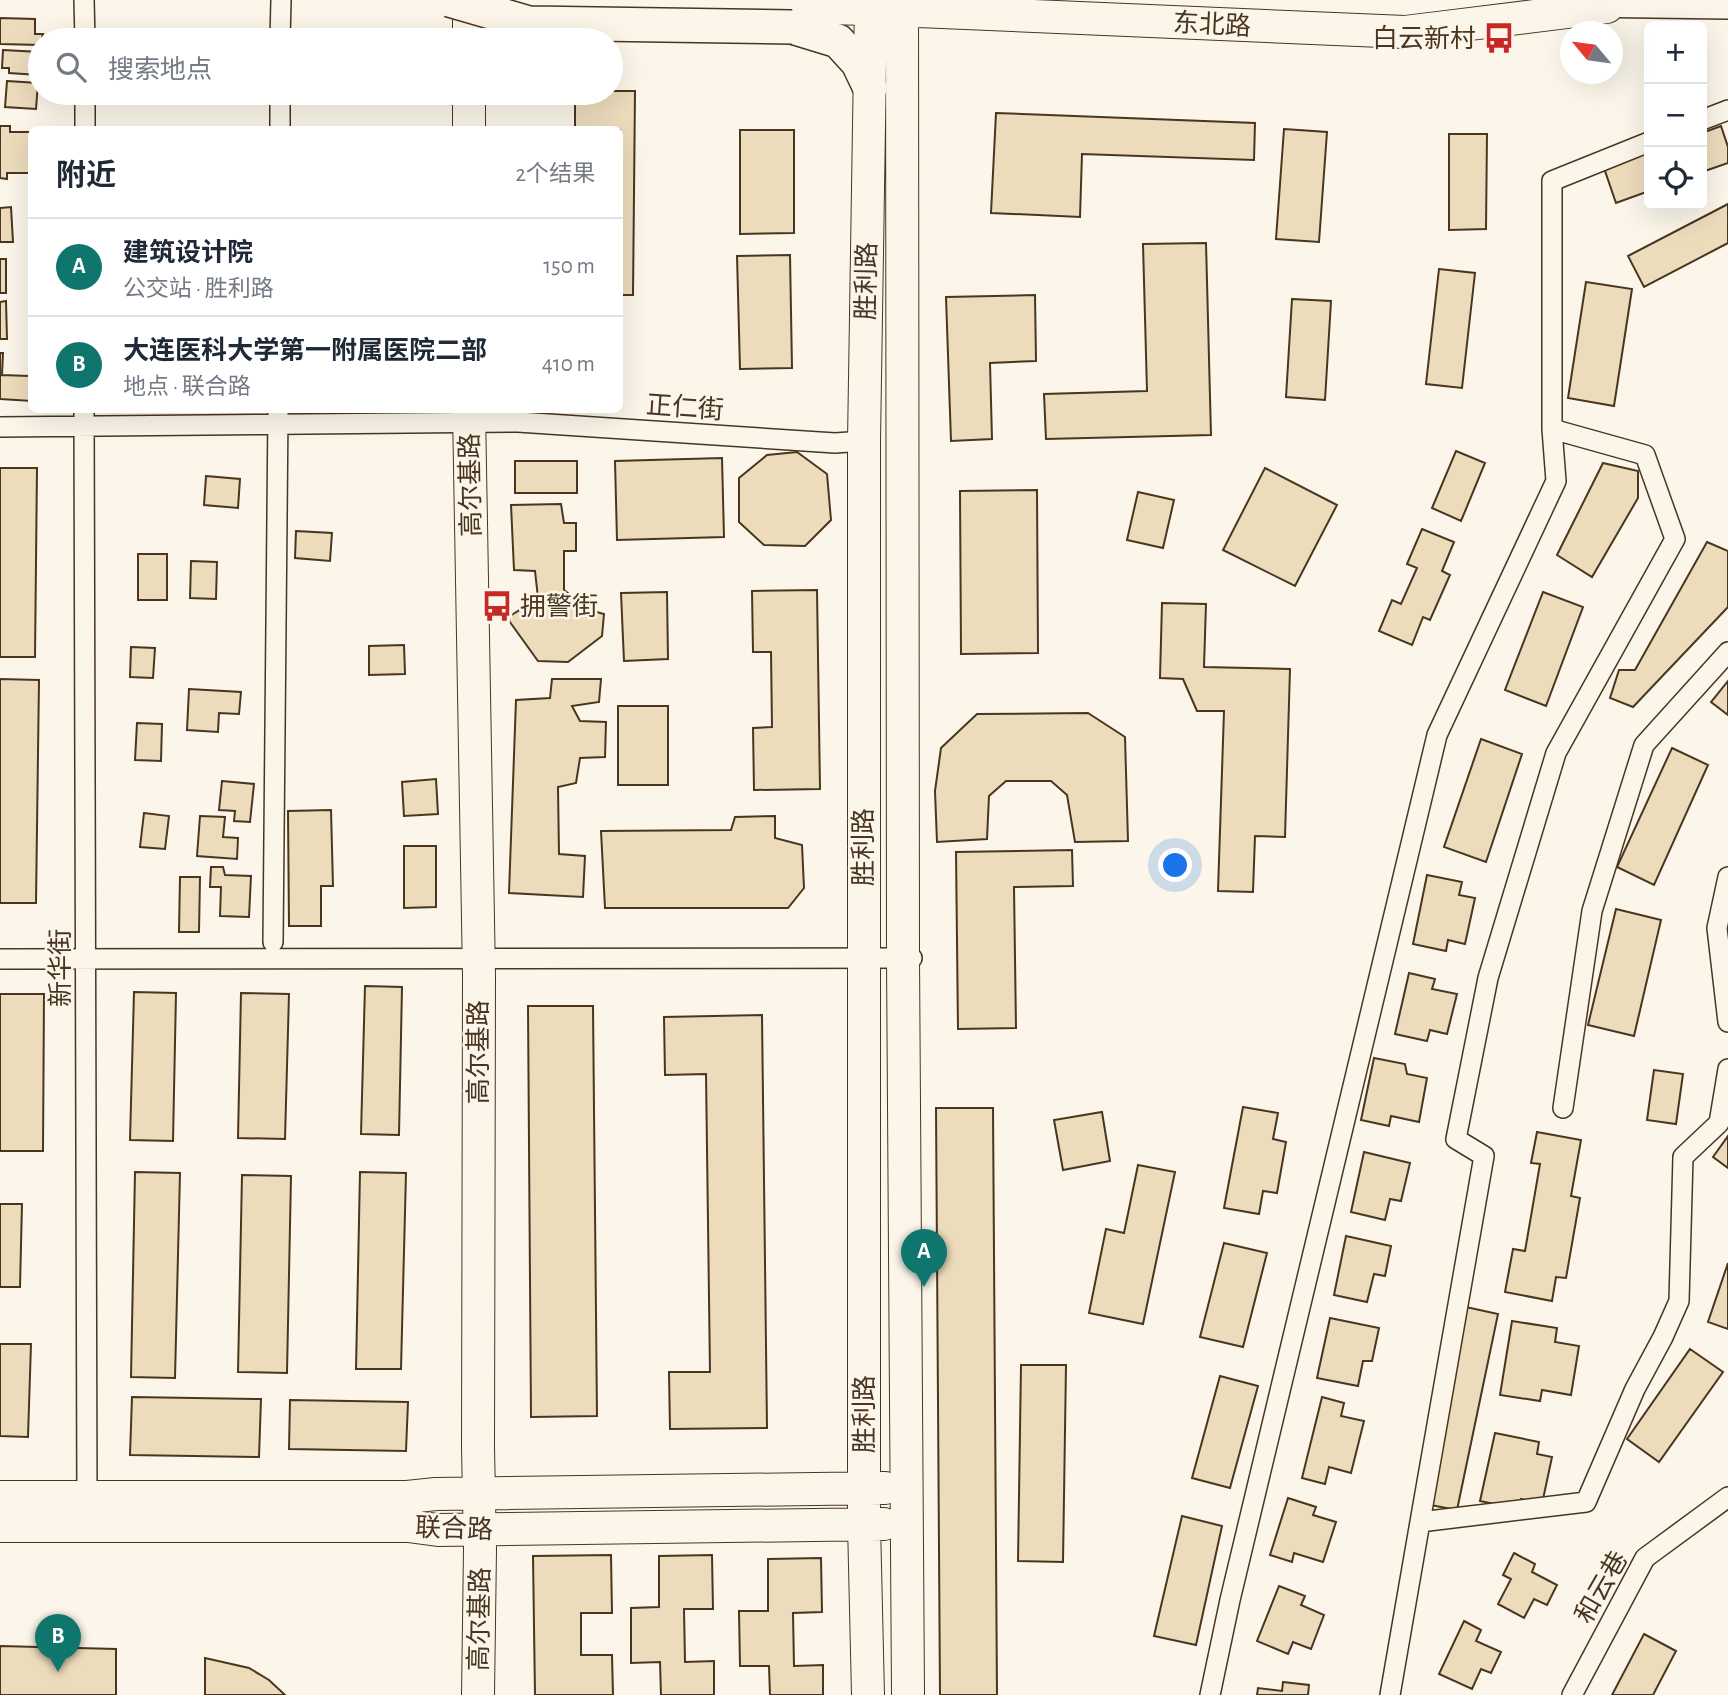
<!DOCTYPE html>
<html lang="zh">
<meta charset="utf-8">
<style>
body{margin:0;font-family:"Alegreya Sans","Noto Sans SC",sans-serif;background:#f6f6f7;color:#1f2937}
.controls{position:absolute;right:21px;top:21px;display:grid;overflow:hidden;border-radius:10px;box-shadow:0 7px 28px #0002}
.controls button{width:63px;height:63px;display:grid;place-items:center;padding:0;border:0;border-bottom:2px solid #e0e1e3;background:#fff;color:#1f2937;font:35px sans-serif}
.compass{position:absolute;left:1560px;top:21px;width:63px;height:63px;border-radius:50%;background:#fff;box-shadow:0 7px 28px #0002;rotate:299deg}
.you{position:absolute;left:1176px;top:866px;width:24px;height:24px;margin:-18px;border:5px solid #fff;border-radius:50%;background:#1a73e8;box-shadow:0 0 0 10px #1a73e833}
.badge{display:grid;place-items:center;width:46px;height:46px;border-radius:50%;background:#0f766e;color:#fff;font-size:23px;font-weight:700}
.pin{position:absolute;translate:-50% -58px;filter:drop-shadow(0 2px 4px #0008)}
.pin::after{content:'';position:absolute;top:37px;width:24px;height:21px;background:inherit;clip-path:polygon(0 0,100% 0,50% 100%)}
.list{margin:0;padding:0;list-style:none}
h2{display:flex;justify-content:space-between;align-items:center;height:91px;margin:0;padding:0 28px;font-size:30px}
h2 small{font-size:23px;font-weight:400;color:#747a83}
.list li{display:grid;grid-template-columns:46px 1fr auto;gap:21px;align-items:center;box-sizing:border-box;height:98px;padding:0 28px;border-top:2px solid #e0e1e3}
.list b{display:block;font-size:26px;white-space:nowrap}
.list p{margin:0;font-size:23px;white-space:nowrap;color:#747a83}
.list em{font-size:23px;font-style:normal;color:#747a83}
.icon{flex:none;width:38px;height:38px;fill:none;stroke:currentColor;stroke-width:2;stroke-linecap:round;stroke-linejoin:round}
.map{position:relative;flex:none;width:1728px;height:1695px;overflow:hidden}
.search{position:absolute;background:#fff;box-shadow:0 7px 28px #0002;left:28px;top:28px;width:595px;height:77px;display:flex;align-items:center;gap:18px;box-sizing:border-box;padding:0 24px;border-radius:38px;color:#747a83;font-size:26px}
.panel{position:absolute;background:#fff;box-shadow:0 7px 28px #0002;left:28px;top:126px;width:595px;height:287px;border-radius:10px}
.map>svg:first-child{display:block}
.building{fill:#ecdcbc;stroke:#4a3520;stroke-width:2}
.lines{fill:none;stroke-linecap:round;stroke-linejoin:round}
.minor-casing{stroke:#4a3520;stroke-width:22}
.primary-casing{stroke:#4a3520;stroke-width:34}
.trunk-casing{stroke:#4a3520;stroke-width:36}
.minor{stroke:#fbf6e9;stroke-width:19}
.primary{stroke:#fbf6e9;stroke-width:32}
.trunk{stroke:#fbf6e9;stroke-width:33}
.trunk-bridge-casing{stroke:#4a3520;stroke-width:36;stroke-linecap:butt}
.trunk-bridge{stroke:#fbf6e9;stroke-width:33}
.labels{text-anchor:middle;stroke-width:5;stroke-linejoin:round;paint-order:stroke}
.street-label{font-size:26px;fill:#4a3520;stroke:#fbf6e9}
.poi-label{font-size:26px;fill:#4a3520;stroke:#fbf6e9;text-anchor:end}
</style>
<div class="map">
<svg width="1728" height="1695" viewBox="0 0 1728 1695">
<rect width="100%" height="100%" fill="#fbf6e9"/>
<path class="building" d="M0,18L35,19V34H43L40,45L0,44Z
M3,50L40,52L39,75L9,73V68H2Z
M7,81L38,83L36,109L5,107Z
M611,91H635L633,295H620V130H575V93H611Z
M996,113L1255,123L1254,160L1082,154L1080,217L991,213Z
M0,126H10V132H32V173H7V179L0,178Z
M1721,126L1728,147V163L1702,172V133Z
M1284,129L1327,132L1319,242L1276,239Z
M740,130H794V233L740,234Z
M1449,134H1487L1486,229L1449,230Z
M1649,152V191L1616,203L1604,168Z
M1728,204V243L1644,287L1628,256Z
M11,207L13,242H0V208Z
M1206,243L1211,435L1046,439L1044,394L1147,391L1143,244Z
M790,255L792,368L740,369L737,256Z
M0,259H6V293H0Z
M1439,269L1475,273L1462,388L1426,384Z
M1586,282L1632,289L1614,406L1568,398Z
M1035,295L1036,361L990,363L992,439L951,441L946,297Z
M1292,299L1331,301L1325,400L1286,397Z
M6,301L7,339H0V302Z
M0,353H3L2,375L29,376L32,353V401L0,399Z
M1456,451L1485,463L1461,521L1432,508Z
M797,452L827,474L831,520L805,546L764,545L739,522V478L767,455Z
M722,458L724,537L617,540L615,461Z
M515,461H577V493H515Z
M1603,463L1638,471V498L1592,577L1557,555Z
M0,468H37L35,657H0Z
M1265,468L1337,505L1295,586L1223,550Z
M206,476L240,479L238,508L204,505Z
M1037,490L1038,653L961,654L960,491Z
M1138,492L1174,500L1163,548L1127,540Z
M561,504L564,523H576V551H564V590L589,610L604,614L602,636L568,662L538,661L507,618L538,598L535,571L514,570L511,505Z
M1422,529L1454,542L1442,571L1450,575L1430,620L1423,617L1412,645L1379,631L1392,600L1401,604L1417,568L1407,564Z
M296,531L332,533L330,561L295,558Z
M1707,542L1728,551V607L1633,707L1610,698L1619,670H1635Z
M138,554H167V600H138Z
M191,561L217,562L216,599L190,598Z
M817,590L820,789L754,790L753,728L772,727L771,652H753L752,591Z
M667,592L668,659L624,661L621,593Z
M1543,592L1583,607L1546,706L1505,690Z
M1162,603L1206,604L1204,667L1290,669L1285,837L1255,836L1253,892L1218,891L1224,711H1197L1183,679L1160,678Z
M404,645L405,674L369,675V646Z
M131,647L155,648L153,678L130,677Z
M0,679L39,680L36,903H0Z
M552,679H601L599,702L572,706L580,721L606,722L605,757L580,758L576,783L558,787L559,854L585,856L583,897L509,893L516,700L550,698Z
M1728,681V715L1711,702Z
M189,689L241,692L239,714L219,713L218,732L187,730Z
M618,706H668V785H618Z
M1088,713L1125,737L1128,841L1075,842L1067,795L1051,781H1006L989,796L987,839L937,842L935,791L941,748L977,714Z
M137,723L162,724L161,761L135,760Z
M1481,739L1522,754L1486,862L1444,847Z
M1672,748L1708,765L1654,885L1617,867Z
M436,779L438,814L404,816L402,782Z
M222,781L254,784L250,822L234,821L235,811L219,810Z
M331,810L333,886H321V926H289L288,811Z
M144,813L169,816L165,849L140,847Z
M200,816L225,817L223,837L238,838L237,859L197,856Z
M775,816V838L802,845L804,888L788,908H605L601,831L731,830L735,817Z
M404,846H436V907L404,908Z
M1072,850L1073,886L1014,887L1016,1028L958,1029L956,852Z
M211,867H223L225,875L251,876L249,917L220,916L221,887H210Z
M1427,875L1462,882L1459,895L1475,898L1465,944L1448,940L1446,951L1413,944Z
M180,877H200L199,932H179Z
M1616,909L1661,920L1634,1036L1588,1025Z
M1409,973L1435,979L1432,989L1457,994L1447,1034L1430,1030L1427,1041L1395,1034Z
M365,986L402,987L399,1135L361,1134Z
M134,992L176,993L173,1141L130,1140Z
M241,993L289,994L285,1139L238,1138Z
M0,994H44L43,1151H0Z
M528,1006H593L597,1416L531,1417Z
M762,1015L767,1428L670,1429L669,1372H710L706,1074L665,1075L664,1017Z
M1374,1058L1405,1064L1407,1074L1427,1078L1419,1122L1391,1116L1389,1126L1361,1120Z
M1654,1070L1683,1074L1676,1124L1647,1120Z
M1243,1107L1278,1113L1273,1139L1286,1142L1277,1193L1263,1191L1259,1214L1224,1208Z
M936,1108H993L997,1695H940Z
M1102,1112L1110,1161L1063,1170L1054,1120Z
M1537,1132L1581,1140L1571,1196L1580,1198L1566,1278L1556,1277L1552,1301L1505,1292L1513,1249L1525,1251L1540,1164L1531,1163Z
M1728,1136V1168L1713,1157Z
M1364,1152L1410,1163L1401,1201L1390,1199L1385,1220L1351,1212Z
M1138,1165L1175,1172L1143,1324L1089,1313L1106,1229L1124,1233Z
M135,1172L180,1173L175,1378L131,1377Z
M360,1172L406,1173L401,1369H356Z
M242,1175L291,1176L287,1373L238,1372Z
M0,1204H22L20,1287H0Z
M1346,1236L1391,1246L1385,1276L1374,1274L1367,1302L1334,1295Z
M1224,1243L1267,1253L1243,1347L1200,1337Z
M1728,1263V1329L1708,1322Z
M1466,1307L1498,1314L1457,1510L1425,1504Z
M1330,1318L1379,1328L1372,1361H1363L1358,1386L1317,1378Z
M1512,1321L1557,1328L1555,1342L1579,1346L1571,1395L1542,1390L1540,1401L1500,1395Z
M0,1344H31L28,1437L0,1436Z
M1690,1349L1723,1372L1659,1462L1627,1439Z
M1021,1365H1066L1063,1562L1018,1561Z
M1220,1376L1258,1386L1230,1488L1192,1478Z
M132,1397L261,1399L259,1457L130,1455Z
M1322,1397L1344,1403L1341,1416L1364,1421L1351,1473L1329,1467L1325,1484L1302,1478Z
M290,1400L408,1402L406,1451L289,1449Z
M1495,1433L1539,1442L1537,1454L1552,1457L1542,1504L1521,1499L1518,1509L1480,1501Z
M1288,1498L1316,1507L1313,1515L1336,1522L1323,1562L1294,1553L1292,1562L1270,1555Z
M1182,1516L1222,1526L1196,1645L1154,1636Z
M1514,1553L1535,1564L1532,1572L1557,1585L1547,1605L1534,1599L1524,1618L1498,1604L1511,1579L1503,1575Z
M611,1555L612,1613H581V1655H612L613,1695H535L533,1556Z
M712,1555L713,1609H684L685,1662L714,1661V1695H661L660,1662L631,1663V1608L659,1607V1556Z
M821,1558L822,1612L793,1613L794,1666L823,1665V1695H770L769,1666H740L739,1611H768V1559Z
M1279,1586L1305,1596L1301,1605L1324,1615L1311,1649L1293,1642L1288,1654L1257,1641Z
M1464,1621L1481,1630L1476,1641L1501,1652L1491,1673L1481,1669L1472,1689L1439,1674Z
M1644,1634L1676,1651L1653,1695H1612Z
M0,1646L116,1649V1695H0Z
M205,1658L249,1668L269,1680L285,1695H205Z
M1283,1682L1309,1685L1308,1695H1257L1258,1688L1282,1691Z"/>
<g class="lines">
<defs>
<path id="minor" d="M84,0L85,40
M280,40L281,0
M1702,120L1728,110
M85,130V93
M280,130V93
M84,410L87,1507
M0,427L518,422L835,443L864,441
M1728,877L1717,928L1728,1022
M273,942L278,410
M0,959L912,958
M1563,1108L1592,911L1644,745L1728,652
M1420,1522L1484,1156L1456,1139L1488,978L1556,753L1675,539L1645,455L1552,429V181L1649,142
M1210,1695L1230,1600L1437,735L1556,481L1552,429
M1390,1695L1420,1522L1586,1502L1635,1389L1663,1337L1679,1301L1683,1157L1719,1123L1728,1069
M1572,1695L1645,1558L1728,1497"/>
<path id="primary" d="M469,0V40
M902,0L903,958L908,1695
M471,1L871,9L1405,32L1607,7
M469,130V93
M469,410L479,976L478,1447L480,1549L478,1695
M0,1497H407L436,1494L885,1488
M0,1526H408L438,1530L884,1524
M868,1695L864,1523V441L871,0"/>
<path id="trunk" d="M1576,0L1728,2
M792,27L838,41L858,63L870,88"/>
</defs>
<use href="#minor" class="minor-casing"/>
<use href="#primary" class="primary-casing"/>
<use href="#trunk" class="trunk-casing"/>
<use href="#minor" class="minor"/>
<use href="#primary" class="primary"/>
<use href="#trunk" class="trunk"/>
<defs>
<path id="trunk-bridge" d="M449,0L529,23L792,27"/>
</defs>
<use href="#trunk-bridge" class="trunk-bridge-casing"/>
<use href="#trunk-bridge" class="trunk-bridge"/>
</g>
<defs>
<symbol id="bus-bare" viewBox="-9 -9 18 18"><path d="M-5-6H5V4H4V6H2V4H-2V6H-4V4H-5ZM-3.5-4V0h7V-4ZM-3.5 1.2v1.5H-2V1.2ZM2 1.2v1.5H3.5V1.2Z" fill="#c62828" stroke="#fbf6e9" stroke-width="2.5" paint-order="stroke"/></symbol>
</defs>
<g fill-rule="evenodd">
<use href="#bus-bare" x="1477" y="16" width="44" height="44"/>
<use href="#bus-bare" x="475" y="584" width="44" height="44"/>
</g>
<g class="labels">
<g class="street-label">
<text transform="translate(1212 24) rotate(3)" y="9">东北路</text>
<text transform="translate(866 281) rotate(-89)" y="9">胜利路</text>
<text transform="translate(685 407) rotate(4)" y="9">正仁街</text>
<text transform="translate(470 485) rotate(-91)" y="9">高尔基路</text>
<text transform="translate(863 847) rotate(-90)" y="9">胜利路</text>
<text transform="translate(60 968) rotate(-90)" y="9">新华街</text>
<text transform="translate(478 1052) rotate(-90)" y="9">高尔基路</text>
<text transform="translate(864 1414) rotate(-90)" y="9">胜利路</text>
<text transform="translate(454 1528) rotate(2)" y="9">联合路</text>
<text transform="translate(1601 1587) rotate(-60)" y="9">和云巷</text>
<text transform="translate(479 1619) rotate(-89)" y="9">高尔基路</text>
</g>
<g class="poi-label">
<text x="1476" y="47">白云新村</text>
<text x="520" y="615" text-anchor="start">拥警街</text>
</g>
</g>
</svg>
<div class="controls">
<button>+</button>
<button>−</button>
<button><svg class="icon" aria-label="locate" viewBox="0 0 24 24"><circle cx="12" cy="12" r="6"/><path d="M12 2v4M12 18v4M2 12h4M18 12h4"/></svg></button>
</div>
<svg class="compass" viewBox="-18 -18 36 36"><path d="M0-13l5 13h-10z" fill="#e53935"/><path d="M0 13l5-13h-10z" fill="#747a83"/></svg>
<div class="you"></div>
<div class="pin badge" style="left:924px;top:1287px">A</div>
<div class="pin badge" style="left:58px;top:1672px">B</div>
<div class="search"><svg class="icon" aria-label="search" viewBox="0 0 24 24"><circle cx="10" cy="10" r="6"/><path d="M15 15l6 6"/></svg>搜索地点</div>
<section class="panel">
<h2>附近<small>2个结果</small></h2>
<ul class="list">
<li><span class="badge">A</span><div><b>建筑设计院</b><p>公交站 · 胜利路</p></div><em>150 m</em></li>
<li><span class="badge">B</span><div><b>大连医科大学第一附属医院二部</b><p>地点 · 联合路</p></div><em>410 m</em></li>
</ul>
</section>
</div>
